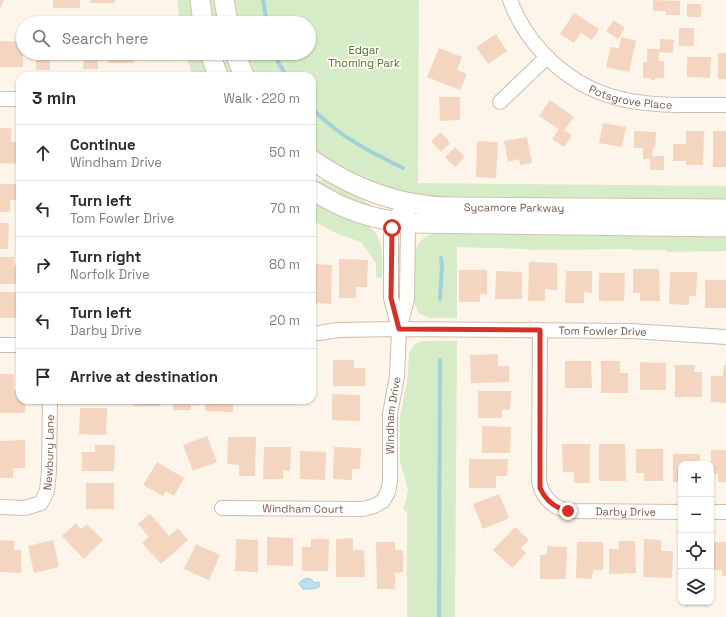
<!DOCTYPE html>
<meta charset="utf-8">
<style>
body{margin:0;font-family:"Space Grotesk",sans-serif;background:#f7f7f7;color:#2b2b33}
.controls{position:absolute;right:12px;bottom:12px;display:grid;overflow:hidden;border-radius:8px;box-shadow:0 1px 3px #0004}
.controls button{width:36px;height:36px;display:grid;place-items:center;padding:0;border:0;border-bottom:1px solid #e1e1e2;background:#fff;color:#2b2b33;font:20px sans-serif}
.stop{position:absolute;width:12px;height:12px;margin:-9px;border:3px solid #d93025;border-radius:50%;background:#fff}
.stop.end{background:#d93025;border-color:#fff;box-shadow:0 1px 4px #0008}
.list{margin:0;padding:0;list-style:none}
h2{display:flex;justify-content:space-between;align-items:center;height:52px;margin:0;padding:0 16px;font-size:17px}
h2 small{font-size:13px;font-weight:400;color:#7c7c81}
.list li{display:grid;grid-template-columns:26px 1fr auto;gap:12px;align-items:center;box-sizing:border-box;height:56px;padding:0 16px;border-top:1px solid #e1e1e2}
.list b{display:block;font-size:15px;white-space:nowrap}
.list p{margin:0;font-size:13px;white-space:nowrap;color:#7c7c81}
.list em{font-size:13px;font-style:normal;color:#7c7c81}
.icon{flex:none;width:22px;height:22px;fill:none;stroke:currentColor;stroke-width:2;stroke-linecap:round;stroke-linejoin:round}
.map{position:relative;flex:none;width:726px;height:617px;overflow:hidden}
.search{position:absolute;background:#fff;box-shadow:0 1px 3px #0004;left:16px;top:16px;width:300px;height:44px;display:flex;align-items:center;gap:10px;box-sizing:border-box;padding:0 14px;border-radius:22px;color:#7c7c81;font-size:15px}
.panel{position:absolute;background:#fff;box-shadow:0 1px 3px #0004;left:16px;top:72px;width:300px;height:332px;border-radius:12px}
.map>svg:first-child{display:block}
.green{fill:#d5ecc6}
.water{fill:#bce1e8;stroke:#a2d1da}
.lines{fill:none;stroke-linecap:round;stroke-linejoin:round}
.stream{stroke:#a2d1da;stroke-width:4}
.building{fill:#f4d5bf}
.minor-casing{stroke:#d0bdad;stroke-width:16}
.secondary-casing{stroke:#d6c0ad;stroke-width:21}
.minor{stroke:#fff;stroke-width:14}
.secondary{stroke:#fff;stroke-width:19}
.route{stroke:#d93025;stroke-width:5}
.labels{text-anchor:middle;stroke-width:3.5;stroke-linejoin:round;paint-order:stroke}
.park-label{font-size:11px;fill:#507940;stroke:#fff9f0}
.street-label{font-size:11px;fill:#795c4b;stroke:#fff9f0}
</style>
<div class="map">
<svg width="726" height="617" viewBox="0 0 726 617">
<rect width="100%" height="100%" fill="#fdf5e9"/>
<path class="green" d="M177,0H192L195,23H180Z
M208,0H216L219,23H212Z
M233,0H419L418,183L726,186V201L444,197C397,194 350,180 312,150V76H253L243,53H309V23H235Z
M185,53H202L210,76H193Z
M228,58L235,76H226L222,65Z
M327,180L371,205L369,208L356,203L314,181Z
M312,199L369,226C385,239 382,259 382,278L376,277V263L361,242L338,234L312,220Z
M435,233L726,235V251L667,252V250H632L631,249L528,250L527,249L457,247V318H431L422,315L419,313L415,305L414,301V255C417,243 423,236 435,233Z
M400,245L401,299H397L398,248L399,245Z
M422,341H457L455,617H407V512L403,509L406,500L408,490L406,481L400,462V417L407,382L409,353L414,345Z"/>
<path class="water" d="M306,578L311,579L315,583L319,582L320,584L319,587L314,589H303L299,584L300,582Z"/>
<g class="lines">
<path class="stream" d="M263,0L267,23
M275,53L279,64L287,76
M312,108C337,135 370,152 403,168
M440,299L442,266L441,258
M439,617L440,360"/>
</g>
<path class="building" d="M0,0H4L0,9Z
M53,0H80V8H53Z
M90,0H115V3H90Z
M653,0L680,1V15H666V11H653Z
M687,4H701V17H687Z
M574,13L599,29L592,40L581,33L574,43L560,34Z
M614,20L625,28L618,39L606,31Z
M679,28H694V46H679Z
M496,34L507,51L488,64L476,47Z
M621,37L636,41L629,72L606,67L611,47L619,48Z
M660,39L674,40L673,53L659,52V61H664V78H655V80H651V78H643V62H647V49H660Z
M0,41L23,42V67H0Z
M439,48L462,57L457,70L467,74L460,90L427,77Z
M36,53H62V59H50V70H36Z
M72,53H98V69H83L84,55H72Z
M109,53H133V63H108Z
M158,53H174V58H158Z
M718,53H726V79H718Z
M687,57H711L710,78L687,77Z
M439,97H460V120L440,121Z
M550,100L574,117L564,130L572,135L564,147L552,139L559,129L539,116Z
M603,123L626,127L622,147L599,143Z
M0,128H11V142H20V164L0,163Z
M634,131L656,132L655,148L653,147L652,156H664V170H650V159H643V148H634Z
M686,131H704L703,165H686V161H673V144H686Z
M713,131H726V167H713Z
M441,132L450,143L441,152L431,141Z
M527,137L532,163L520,165L519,159L508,162L504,141Z
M477,141L498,142L496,178L476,177Z
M455,147L465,157L455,167L445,157Z
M0,184H20V200H10V212H0Z
M0,223H9L8,249H0Z
M0,257H14V265H20V284H0Z
M339,259L368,260L367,287H356V298H339Z
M529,262L557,263V290L545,289V301H528Z
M312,264L332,265L331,304L315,303V293H312Z
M633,269H659L660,301H640V293H633Z
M459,270H487V294H480V302H459Z
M496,271L522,272V299H495Z
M566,271H592V293L584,292V303H565Z
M670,272H697L696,296H689V305L669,304Z
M599,273H625L624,301H599Z
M705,280H726V308H705Z
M0,292H19V318H0Z
M498,354V366H509V382L471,383L470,355Z
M333,360H354V368H365V386H333Z
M565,361H591L592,388H565Z
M601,361H620V373H628V393H601Z
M640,362L666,363V390H640Z
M675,365H695L694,372H702V397H675Z
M724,365H726V403L711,402V376H723Z
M0,374H14V390H20V400H25V413H0Z
M478,391H511L510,410H502V418H478Z
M332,394L360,395V421L332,420Z
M133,400H160V406H133Z
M173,400H199V405H191V410H173Z
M205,400H233V412L205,411Z
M245,400H271V403H245Z
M279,400H306V403L278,402Z
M80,408H107L106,435L79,434Z
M482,426L511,427L510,453H482Z
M207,436L217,462L193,471L183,445Z
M228,437H256L255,476H239V465L227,464Z
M25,440V468H13V478H0V441Z
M562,444H590V483H574V472H563Z
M599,444H625L626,481H599Z
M95,445H115L114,471H82V452H95Z
M264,447H291L290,471L283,470V479H263Z
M334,447L361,448L360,469H352V480L333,479Z
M636,449H663V481H644V473H636Z
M711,450H726V482H718V474H711Z
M300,451L326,452L325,480L300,479Z
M673,454H700V464H681V482H673Z
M469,459H508L507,476H496V488H469Z
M157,462L184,478L174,496L166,491L163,496L143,485Z
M86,483H114V509H86Z
M499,494L509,518L483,529L473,504Z
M150,514L169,536L178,528L188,540L161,564L142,543L149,537L138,524Z
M76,523L81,529L87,524L103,540L84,559L62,536Z
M515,527L529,540L521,548L526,553L512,568L493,550Z
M267,537L293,538V566L267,565Z
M353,538V550H364L365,577H336V539Z
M236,539L258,540V572L235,571Z
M311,539H329L328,571H302V547H311Z
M644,539L661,540V551H673L672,578L643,577Z
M0,540L14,541V550H21V573L0,572Z
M53,540L59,567L34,573L28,546Z
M619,541H635L636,573L609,574V549H619Z
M376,542H395V550H403V572L395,573V589H377Z
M577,542H603V570H593L592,579L576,578Z
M714,542H726V576H722V570H714Z
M196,544L220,555L209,580L184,569Z
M547,546L567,547L566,579H540V555H547Z
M679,550H681V574H679Z"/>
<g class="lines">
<defs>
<g id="minor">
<path id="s1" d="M510,0C517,19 528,37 542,52C596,110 653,105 726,105"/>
<path d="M0,99H20"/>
<path d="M500,102L547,57"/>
<path d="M399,329L407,299L408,223L407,215"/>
<path id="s2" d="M540,330L539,481C542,497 552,507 568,511L681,512"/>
<path id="s3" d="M312,334L338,330L399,329L631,331L726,337"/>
<path d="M0,345H20"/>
<path id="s4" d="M0,507L25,508L41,503L47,491L49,470L50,400"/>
<path id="s5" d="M222,508L363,509L374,506L383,501L388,492L390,481V414L397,376L399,329L391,298V236L394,222L405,202"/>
<path d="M711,512H726"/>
</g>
<g id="secondary">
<path d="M200,0L203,23"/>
<path d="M224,0L228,23"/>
<path d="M210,53L218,76"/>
<path d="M235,53L244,76"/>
<path id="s6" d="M312,160C354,189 398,206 449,207L726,209"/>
<path d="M312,190C344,210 371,219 408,223L726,227"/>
</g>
</defs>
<use href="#minor" class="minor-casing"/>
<use href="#secondary" class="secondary-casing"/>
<use href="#minor" class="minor"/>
<use href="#secondary" class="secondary"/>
</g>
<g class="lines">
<path class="route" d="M392,228L391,298L399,329L540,330V488C546,501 555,508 568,511"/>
</g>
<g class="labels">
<g class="park-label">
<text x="364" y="54">Edgar<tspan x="364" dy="13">Thoming Park</tspan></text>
</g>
<g class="street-label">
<text dy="4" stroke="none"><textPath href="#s1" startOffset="164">Potsgrove Place</textPath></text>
<text dy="4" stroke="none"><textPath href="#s6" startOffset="212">Sycamore Parkway</textPath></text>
<text dy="4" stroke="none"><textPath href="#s3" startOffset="291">Tom Fowler Drive</textPath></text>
<text dy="4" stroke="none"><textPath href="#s5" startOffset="250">Windham Drive</textPath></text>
<text dy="4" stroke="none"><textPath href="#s4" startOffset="94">Newbury Lane</textPath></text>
<text dy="4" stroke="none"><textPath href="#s5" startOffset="81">Windham Court</textPath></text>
<text dy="4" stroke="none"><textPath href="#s2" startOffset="253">Darby Drive</textPath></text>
</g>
</g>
</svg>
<div class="controls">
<button>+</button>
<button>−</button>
<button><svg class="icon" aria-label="locate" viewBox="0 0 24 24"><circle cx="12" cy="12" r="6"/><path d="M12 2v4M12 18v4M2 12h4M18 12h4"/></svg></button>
<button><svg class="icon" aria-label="layers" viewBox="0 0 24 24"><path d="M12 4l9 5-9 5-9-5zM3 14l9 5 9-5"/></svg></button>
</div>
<div class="stop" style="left:392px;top:228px"></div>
<div class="stop end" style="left:568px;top:511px"></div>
<div class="search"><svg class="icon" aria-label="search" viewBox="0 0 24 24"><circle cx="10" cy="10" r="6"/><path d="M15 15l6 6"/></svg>Search here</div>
<section class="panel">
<h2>3 min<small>Walk · 220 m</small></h2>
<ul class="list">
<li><svg class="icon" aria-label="ahead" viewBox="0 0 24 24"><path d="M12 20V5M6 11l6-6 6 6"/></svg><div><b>Continue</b><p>Windham Drive</p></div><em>50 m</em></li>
<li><svg class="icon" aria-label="left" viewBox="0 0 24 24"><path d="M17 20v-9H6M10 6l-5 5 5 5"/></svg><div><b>Turn left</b><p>Tom Fowler Drive</p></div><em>70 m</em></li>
<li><svg class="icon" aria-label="right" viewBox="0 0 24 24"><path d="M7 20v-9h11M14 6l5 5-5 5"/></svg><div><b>Turn right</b><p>Norfolk Drive</p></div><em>80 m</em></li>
<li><svg class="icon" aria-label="left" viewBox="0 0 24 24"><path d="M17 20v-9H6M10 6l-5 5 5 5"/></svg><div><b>Turn left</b><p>Darby Drive</p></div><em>20 m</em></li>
<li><svg class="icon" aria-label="arrive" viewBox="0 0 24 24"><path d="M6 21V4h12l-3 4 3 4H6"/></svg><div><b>Arrive at destination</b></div></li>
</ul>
</section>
</div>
